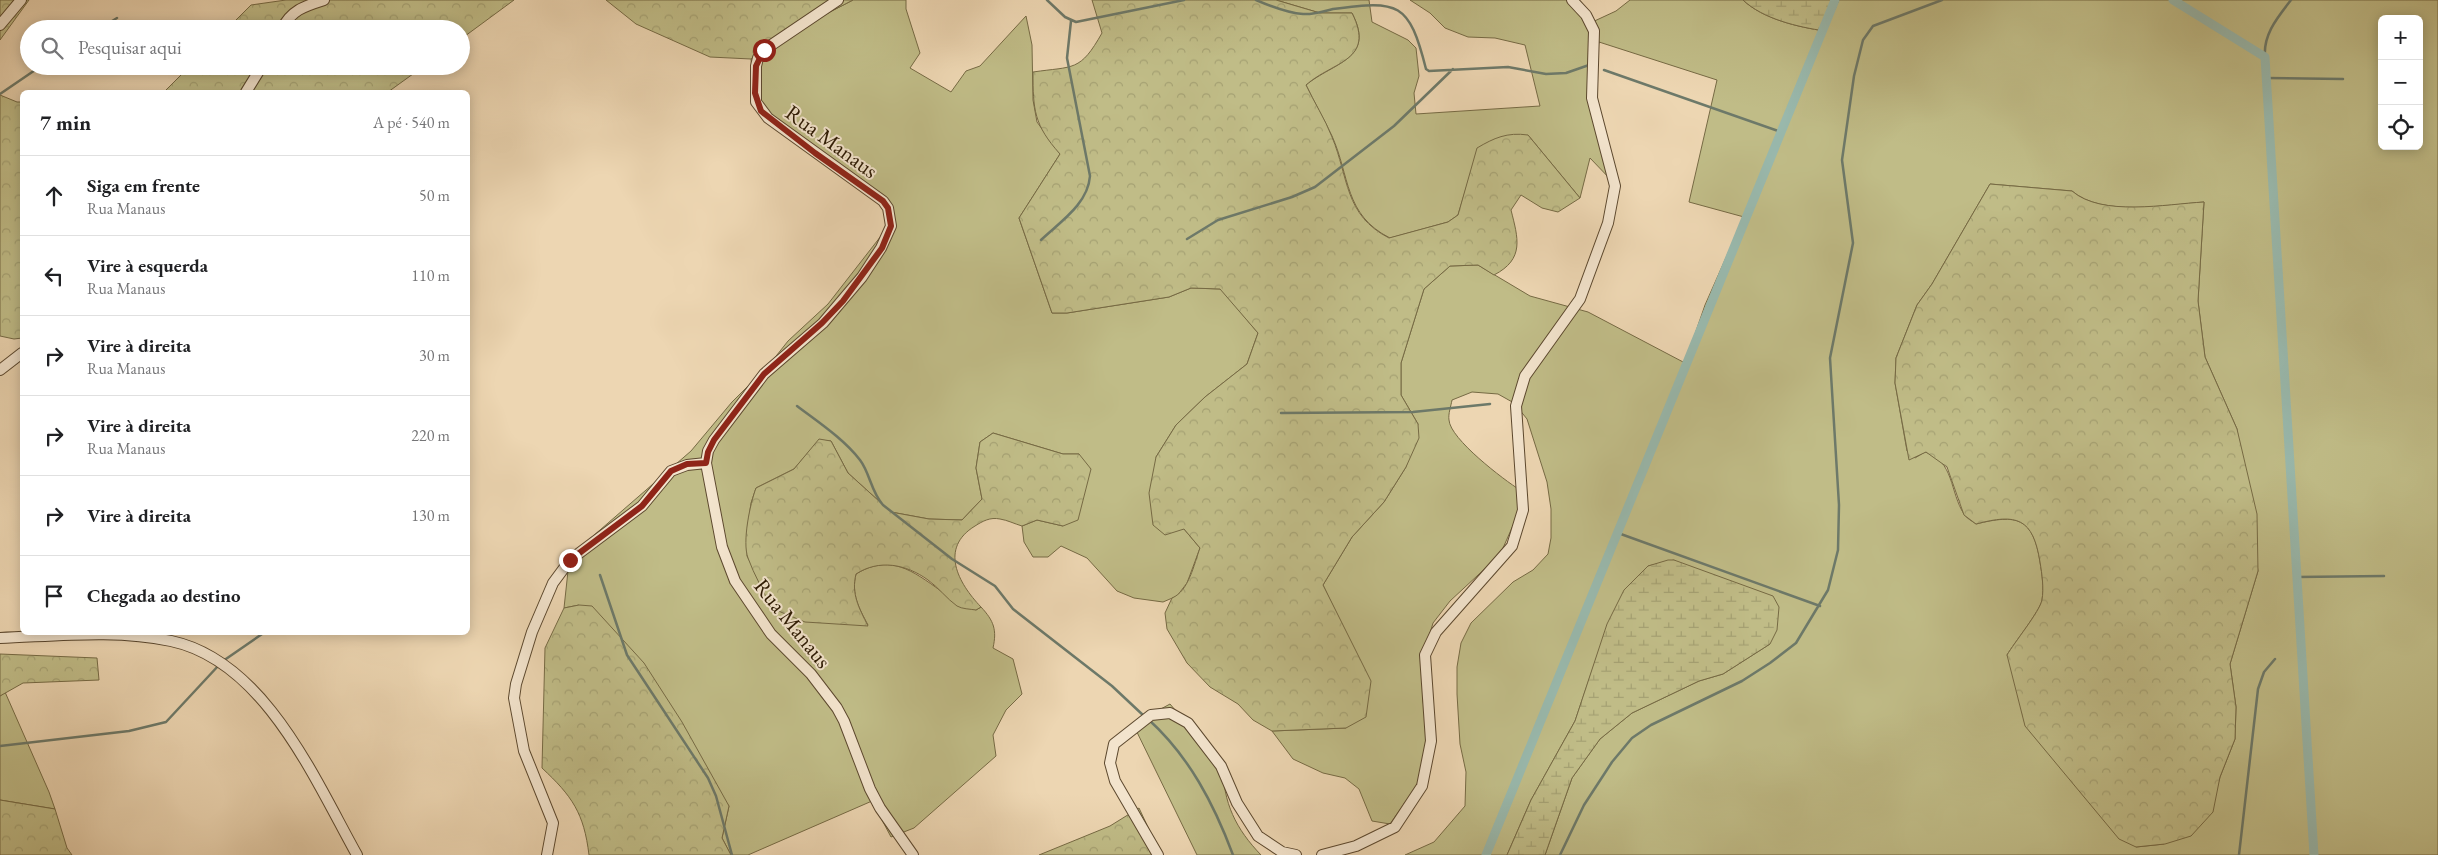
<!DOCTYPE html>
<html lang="pt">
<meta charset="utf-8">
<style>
body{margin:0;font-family:"EB Garamond",serif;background:#f6f6f6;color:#202124}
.controls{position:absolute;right:15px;top:15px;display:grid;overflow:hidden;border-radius:8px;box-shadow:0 2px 12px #0003}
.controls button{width:45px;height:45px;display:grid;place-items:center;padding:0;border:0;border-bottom:1px solid #e0e0e0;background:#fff;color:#202124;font:25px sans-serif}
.stop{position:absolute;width:15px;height:15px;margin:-11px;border:4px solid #8f2418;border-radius:50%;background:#fff}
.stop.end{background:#8f2418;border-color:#fff;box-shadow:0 1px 5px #0008}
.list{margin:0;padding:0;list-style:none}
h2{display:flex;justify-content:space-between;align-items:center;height:65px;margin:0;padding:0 20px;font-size:21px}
h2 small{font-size:16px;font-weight:400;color:#757577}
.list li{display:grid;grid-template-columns:32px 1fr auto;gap:15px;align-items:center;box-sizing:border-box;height:80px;padding:0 20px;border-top:1px solid #e0e0e0}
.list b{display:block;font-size:19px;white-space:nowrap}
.list p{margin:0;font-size:16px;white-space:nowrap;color:#757577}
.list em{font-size:16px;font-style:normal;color:#757577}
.icon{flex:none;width:28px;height:28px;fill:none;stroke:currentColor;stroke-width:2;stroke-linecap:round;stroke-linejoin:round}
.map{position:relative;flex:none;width:2438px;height:855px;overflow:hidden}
.search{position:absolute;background:#fff;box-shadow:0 2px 12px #0003;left:20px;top:20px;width:450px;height:55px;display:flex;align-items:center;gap:12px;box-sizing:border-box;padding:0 18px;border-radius:28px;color:#757577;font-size:19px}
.panel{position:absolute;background:#fff;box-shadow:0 2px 12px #0003;left:20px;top:90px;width:450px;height:545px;border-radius:8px}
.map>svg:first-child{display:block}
.green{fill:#c0bc87;stroke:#766a44;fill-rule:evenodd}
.forest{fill:url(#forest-crowns);stroke:#766a44}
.wetland{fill:url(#wetland-marsh);stroke:#766a44}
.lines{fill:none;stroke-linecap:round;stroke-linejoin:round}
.stream{stroke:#6d7969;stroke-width:2.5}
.canal{stroke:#99b9ad;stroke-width:9}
.minor-casing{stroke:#5c482e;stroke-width:12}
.minor{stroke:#f3e4cd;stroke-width:10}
.route{stroke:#8f2418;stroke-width:6}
.labels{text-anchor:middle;stroke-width:4;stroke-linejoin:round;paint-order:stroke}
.street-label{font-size:22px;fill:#2c1902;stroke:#f3e4cd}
</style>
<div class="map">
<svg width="2438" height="855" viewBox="0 0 2438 855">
<defs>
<pattern id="forest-crowns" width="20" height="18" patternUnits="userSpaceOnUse" patternTransform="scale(1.25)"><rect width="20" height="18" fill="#c0bc87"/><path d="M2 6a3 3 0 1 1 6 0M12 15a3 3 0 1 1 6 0" fill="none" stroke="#a5a173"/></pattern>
<pattern id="wetland-marsh" width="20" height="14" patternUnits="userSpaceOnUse" patternTransform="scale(1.25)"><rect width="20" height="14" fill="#c0bc87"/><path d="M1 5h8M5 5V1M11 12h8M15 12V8" fill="none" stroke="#a5a173"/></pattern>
</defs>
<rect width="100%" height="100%" fill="#edd6b2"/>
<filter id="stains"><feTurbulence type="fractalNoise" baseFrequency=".004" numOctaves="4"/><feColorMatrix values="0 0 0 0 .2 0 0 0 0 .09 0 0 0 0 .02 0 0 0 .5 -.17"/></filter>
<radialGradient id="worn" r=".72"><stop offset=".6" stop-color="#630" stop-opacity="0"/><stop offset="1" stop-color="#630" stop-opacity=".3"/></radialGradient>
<path class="green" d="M853,0H906V9L920,53L910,68L951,92L966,71L980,66L1026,16L1032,45L1033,100L1037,122L1060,154L1019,218L1052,313H1067L1169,297L1191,288L1221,289L1258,333L1247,364L1205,397L1176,425L1156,457L1184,529L1200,548L1187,583L1177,596L1163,602L1134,598L1117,591L1087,558L1061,546L1048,557H1033L1024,542L1022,526L1037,520L1063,526L1079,454H1063L993,433L980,442L976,468L982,499L962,520L929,519L891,512L848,473L831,441L819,440L794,469L756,488L751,503L748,525L747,556L758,577L868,625C859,608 851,594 856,574C890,553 913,571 941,591C952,599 965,604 976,610L981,607C994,621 997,630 993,648L1013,659L1022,694L1006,710L993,735L996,756L914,828L891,837L872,801L748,855H731L722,838L729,806L579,605L564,608L568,571L585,543L691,451L732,402L769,365L788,341L828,304L888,227V199L758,111L754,95L751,59L793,31Z
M1276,0H1369L1372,22L1408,40L1416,48L1419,76L1414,93L1416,114L1540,106L1525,45L1495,38L1468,37L1445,28L1430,13L1410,0H1572L1588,24L1616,11L1630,0H1743C1763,19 1798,27 1825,31L1839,0H2438V855H1545L1572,778L1600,739L1632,713L1699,681L1723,674L1770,644L1674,560L1648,566L1597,656L1575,721L1531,800L1507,855H1405L1434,842L1465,806L1466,772L1460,744L1457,694V667L1461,643L1471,623L1513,582L1533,570L1548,554L1551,538V509L1547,482L1527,419L1514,403L1498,394L1472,392L1452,400C1451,406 1448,414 1449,420C1450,439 1504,480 1520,490L1519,512L1503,548L1491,563L1450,601L1433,623L1424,653L1423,701L1426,720V745L1417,785L1390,824L1372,821L1359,789L1345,778L1323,773L1293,759L1272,731L1346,728L1344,629L1323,585L1352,537L1384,502L1406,467L1418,424L1401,395V363L1424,289L1450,266L1478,265L1530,296L1588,312L1685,363L1705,305L1744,217L1689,202L1717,80L1599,42L1589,97L1613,182L1590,158L1580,198L1528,135L1470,175L1458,215L1448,222L1390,238C1344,215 1350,176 1332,136C1324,119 1314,102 1306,85C1334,62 1376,59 1352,13H1320ZM2382,19H2419V146H2382ZM1990,184L2072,191C2102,217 2166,205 2204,202L2198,301L2205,357L2237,429L2258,571L2230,664L2236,707L2235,739L2220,777L2216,791L2164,844L2136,847L2007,655C2014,643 2040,611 2042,600C2044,588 2042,574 2040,562C2033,517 2017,514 1976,524C1972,521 1966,518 1964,514C1950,493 1954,460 1925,452L1915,458L1907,451L1895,383L1896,358L1917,305L1932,284Z
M5,692L49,792L55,809L0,800V696Z
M1170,704L1223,766C1223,803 1236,829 1261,855H1197L1133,724Z"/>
<path class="forest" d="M0,0H29L0,40Z
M286,0H514L461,39V29H227L251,5Z
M606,0H853L793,31L751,59L710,57L636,24Z
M1092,0H1276L1320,13H1352C1376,61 1333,61 1306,85C1314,102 1325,119 1332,137C1349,178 1344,215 1389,238L1448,222L1458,215L1477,148C1494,138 1507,132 1528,135L1580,198L1558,212L1542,208L1521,195L1511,210C1518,238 1525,259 1494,275L1478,265L1450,266L1424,289L1401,363V395L1418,424L1419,438L1406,467L1384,502L1352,537L1323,585L1371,681L1366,717L1346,728L1272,731L1253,720L1238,704L1210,687L1187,663L1167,629L1165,613L1172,598C1189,591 1194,564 1200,548L1184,529L1165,535L1153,525L1149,493L1156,457L1176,425L1205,397L1247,364L1258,333L1220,289L1191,288L1169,297L1067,313H1052L1019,218L1060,154C1034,125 1033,110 1033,72C1074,66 1080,72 1102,33Z
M190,66H424L388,92H164Z
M0,95L17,102H22V338L14,339L0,336Z
M1990,184L2072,191C2102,217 2166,204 2204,202L2198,301L2205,357L2237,429L2257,514L2258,571L2230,664L2236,707L2235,739L2220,777L2213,812L2191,836L2165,844L2136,847L2119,839L2025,726L2007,655C2014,643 2040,611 2042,600C2044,588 2042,574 2040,562C2033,518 2017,513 1976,524L1964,515L1947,467L1926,452L1909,460L1895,383L1896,358L1917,305L1932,284Z
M993,433L1063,454H1079L1091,469L1078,520L1063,526L1037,520L1022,526C1015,524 1007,520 1000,519C990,517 983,521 975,526C939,548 958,583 981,607L976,610C970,609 962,609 957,606C947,599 938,587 928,580C906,564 879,559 856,574C851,594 859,608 868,626L805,622L771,608C764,591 754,575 748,558C742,542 750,504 756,488L794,469L819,439L831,441L848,473L891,512L929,519L962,520L982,499L976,468L980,442Z
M579,605L592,606L644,663L682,722L729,806L722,838L731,855H589C584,813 572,796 542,768L545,648L564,608Z
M0,654L97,658L99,680L23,683L0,696Z
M0,800L55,809L67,848L72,855H0Z
M1139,808L1161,855H1039L1110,826Z"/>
<path class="wetland" d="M1743,0H1839L1825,31C1798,27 1763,19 1743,0Z
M1668,560H1674L1773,596L1779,607L1777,630L1770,644L1723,674L1699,681L1632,713L1600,739L1572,778L1545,855H1507L1531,800L1575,721L1607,624L1624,590L1648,566Z"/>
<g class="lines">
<path class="stream" d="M1047,0L1065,17L1076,22L1184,0
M1256,0C1270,6 1287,13 1303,14C1313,15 1324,11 1333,9C1399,0 1409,2 1426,69L1429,71L1508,67L1546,74L1566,73L1589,65
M99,29L117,18
M2265,57C2263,34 2278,17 2291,0
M1604,70L1781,132
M2266,78L2343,79
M0,94L41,66
M1187,239L1218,220L1292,197L1315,187L1394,126L1453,69
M1041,240C1060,222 1088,204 1090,176L1067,58L1071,21
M797,406C818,422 844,439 860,460C870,473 871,492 883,505L952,559L995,586L1013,609L1112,686L1144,716
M1281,413L1413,412L1490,404
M1618,533L1820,606
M600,575L627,655L708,778L716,796L732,855
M2297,577L2384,576
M223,661L265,632
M1148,719C1189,756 1214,804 1233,855
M0,746L129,731L166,722L219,665
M1560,855L1584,805L1612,762L1632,738L1651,725L1742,681L1770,663L1796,643L1828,590L1838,550L1839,505L1830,358L1853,243L1842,160L1854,76L1863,40L1873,26L1942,0
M2239,855L2258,689L2264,672L2275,659"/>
<path class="canal" d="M2173,0L2265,57L2314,855
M1486,855L1835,0"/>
<defs>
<path id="minor" d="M838,0L764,50L758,58L756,66V102L768,118L883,201L888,208L891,226L881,248L862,277L823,323L764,374L714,440L708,451L706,463L722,547L735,581L771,634L811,674L837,708L844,721L870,789L880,808L913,855
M0,25L21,0
M282,29C291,10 305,6 324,0
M246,92L262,66
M0,370L22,353
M0,638C56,636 116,629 171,641C265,661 315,780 357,855
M547,855L553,823L524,751L514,698L516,684L532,632L553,583L570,560L642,506L671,471L687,465L706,463
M1158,855L1115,781L1110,763L1114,744L1151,715L1170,713L1188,723L1221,766L1237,803L1258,836L1282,852L1296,855
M1322,855L1356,846L1395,827L1422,786L1431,741L1425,655L1436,632L1512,546L1523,510L1516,406L1525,376L1580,299L1608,223L1615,186L1592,98L1594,31L1586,15L1572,0"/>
</defs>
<use href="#minor" class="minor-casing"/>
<use href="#minor" class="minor"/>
</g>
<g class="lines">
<path class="route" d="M570,560L642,506L671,471L687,464L706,463L708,452L714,440L764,374L822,323L843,301L882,248L891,226L888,208L883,201L815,153L761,111L755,93L756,66L764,50"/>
</g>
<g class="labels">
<g class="street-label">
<text transform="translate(832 141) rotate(36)" y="8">Rua Manaus</text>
<text transform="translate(793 623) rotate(51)" y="8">Rua Manaus</text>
</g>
</g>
<rect width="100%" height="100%" filter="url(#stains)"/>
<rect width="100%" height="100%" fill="url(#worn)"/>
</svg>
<div class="controls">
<button>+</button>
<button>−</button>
<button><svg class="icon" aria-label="locate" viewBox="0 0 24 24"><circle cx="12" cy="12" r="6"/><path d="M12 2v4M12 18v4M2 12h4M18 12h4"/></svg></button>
</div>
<div class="stop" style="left:764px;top:50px"></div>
<div class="stop end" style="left:570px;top:560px"></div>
<div class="search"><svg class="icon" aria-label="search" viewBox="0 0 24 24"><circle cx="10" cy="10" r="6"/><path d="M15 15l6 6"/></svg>Pesquisar aqui</div>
<section class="panel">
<h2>7 min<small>A pé · 540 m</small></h2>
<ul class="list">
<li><svg class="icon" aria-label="ahead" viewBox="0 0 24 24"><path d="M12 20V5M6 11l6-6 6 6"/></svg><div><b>Siga em frente</b><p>Rua Manaus</p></div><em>50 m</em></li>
<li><svg class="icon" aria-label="left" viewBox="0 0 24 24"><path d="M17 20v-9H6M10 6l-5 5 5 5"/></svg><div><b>Vire à esquerda</b><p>Rua Manaus</p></div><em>110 m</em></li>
<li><svg class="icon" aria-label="right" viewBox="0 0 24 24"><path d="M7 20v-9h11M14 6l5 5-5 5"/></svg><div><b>Vire à direita</b><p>Rua Manaus</p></div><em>30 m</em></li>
<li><svg class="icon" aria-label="right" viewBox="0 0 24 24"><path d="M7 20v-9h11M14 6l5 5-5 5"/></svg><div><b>Vire à direita</b><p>Rua Manaus</p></div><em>220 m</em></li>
<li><svg class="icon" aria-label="right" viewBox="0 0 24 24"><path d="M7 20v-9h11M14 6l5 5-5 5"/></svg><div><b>Vire à direita</b></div><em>130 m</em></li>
<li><svg class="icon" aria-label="arrive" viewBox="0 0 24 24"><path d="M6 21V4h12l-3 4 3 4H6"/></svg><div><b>Chegada ao destino</b></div></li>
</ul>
</section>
</div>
